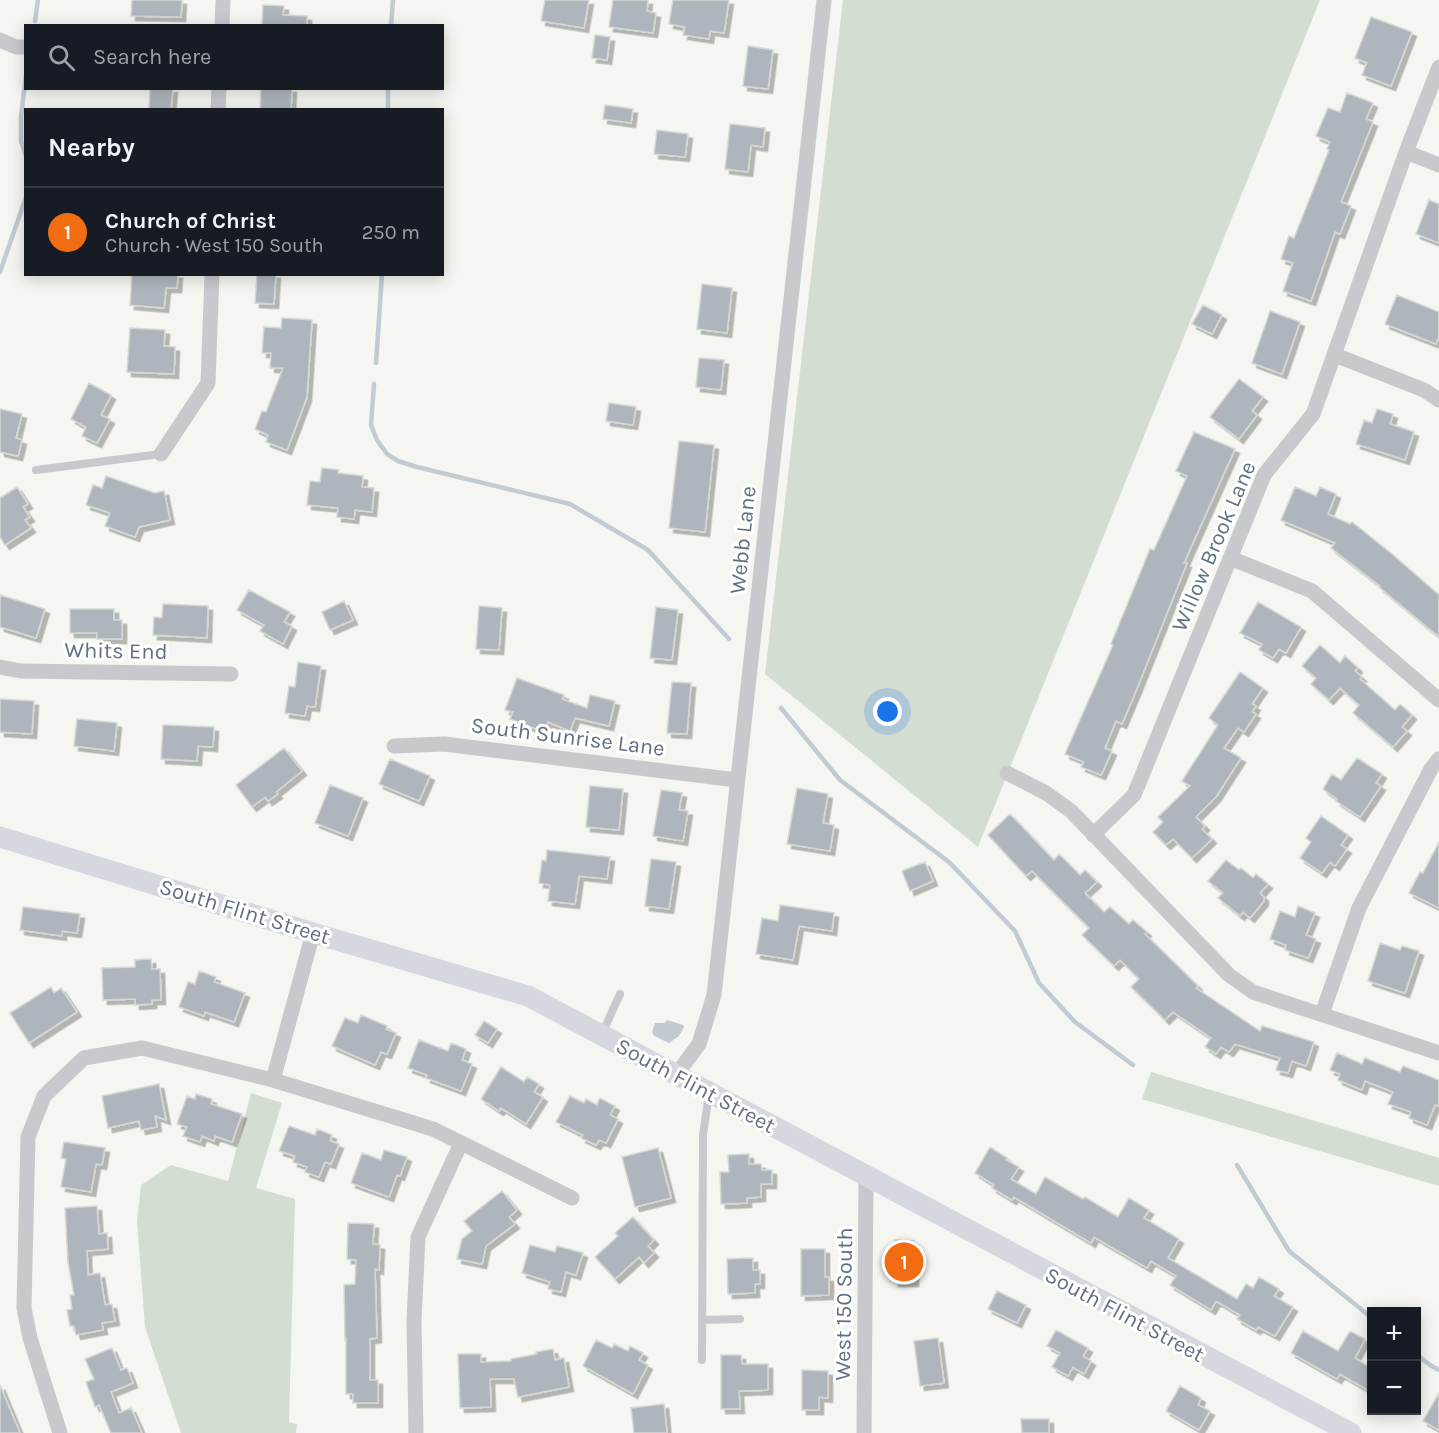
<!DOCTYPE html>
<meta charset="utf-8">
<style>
body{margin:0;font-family:Karla,sans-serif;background:#20242c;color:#f1f3f6}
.controls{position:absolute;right:18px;bottom:18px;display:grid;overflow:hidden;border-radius:0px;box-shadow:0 3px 15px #0003}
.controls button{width:54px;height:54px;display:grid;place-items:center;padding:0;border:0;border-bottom:2px solid #363941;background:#171b24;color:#f1f3f6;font:30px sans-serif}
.you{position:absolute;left:888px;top:712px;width:21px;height:21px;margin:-15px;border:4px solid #fff;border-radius:50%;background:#1a73e8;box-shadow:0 0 0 9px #1a73e833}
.badge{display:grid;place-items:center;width:39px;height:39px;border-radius:50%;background:#f26c14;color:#fff;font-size:20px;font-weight:700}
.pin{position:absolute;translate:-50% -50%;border:3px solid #fff;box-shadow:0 2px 6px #0006}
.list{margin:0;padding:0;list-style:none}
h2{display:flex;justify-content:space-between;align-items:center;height:78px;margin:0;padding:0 24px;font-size:26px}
h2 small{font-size:20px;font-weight:400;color:#9ea1a6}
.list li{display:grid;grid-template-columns:39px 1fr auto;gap:18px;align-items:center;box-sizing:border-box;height:90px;padding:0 24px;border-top:2px solid #363941}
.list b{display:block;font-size:22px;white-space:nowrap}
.list p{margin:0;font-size:20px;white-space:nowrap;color:#9ea1a6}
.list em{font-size:20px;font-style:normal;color:#9ea1a6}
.icon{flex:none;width:33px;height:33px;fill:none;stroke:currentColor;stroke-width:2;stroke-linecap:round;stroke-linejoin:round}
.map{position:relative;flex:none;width:1439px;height:1433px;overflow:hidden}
.search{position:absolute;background:#171b24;box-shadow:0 3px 15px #0003;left:24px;top:24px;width:420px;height:66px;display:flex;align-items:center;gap:15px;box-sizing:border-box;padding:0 21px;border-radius:0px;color:#9ea1a6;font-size:22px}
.panel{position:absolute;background:#171b24;box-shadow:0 3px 15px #0003;left:24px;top:108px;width:420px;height:168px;border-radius:0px}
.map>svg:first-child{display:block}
.green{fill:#d4ddd2}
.water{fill:#c2cad2}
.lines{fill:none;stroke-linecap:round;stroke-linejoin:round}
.stream{stroke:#c2cad2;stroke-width:4.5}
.building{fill:#aeb5bc;stroke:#d6d7d4;stroke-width:1.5;filter:url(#shadow)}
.service{stroke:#c7c9cd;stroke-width:8}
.minor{stroke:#c7c9cd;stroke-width:15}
.secondary{stroke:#d5d9df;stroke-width:21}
.labels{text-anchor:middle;stroke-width:6;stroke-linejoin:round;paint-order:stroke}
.street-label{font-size:22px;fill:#616f85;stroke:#fff}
</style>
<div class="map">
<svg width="1439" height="1433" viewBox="0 0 1439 1433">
<defs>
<filter id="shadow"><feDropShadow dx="4.5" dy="4.5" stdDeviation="0" flood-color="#0004"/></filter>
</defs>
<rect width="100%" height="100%" fill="#f5f5f1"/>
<path class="green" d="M843,0H1320L978,847L765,674Z
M1151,1072L1439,1158V1186L1142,1099Z
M251,1093L282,1103L256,1188L295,1199L289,1422L297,1424L296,1433H181L145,1327L137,1221L141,1185L171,1165L228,1181Z"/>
<path class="water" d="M667,1020L683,1025L684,1027L679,1036L669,1043L654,1036L652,1032L655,1023H664Z"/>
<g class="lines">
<path class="stream" d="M35,21L38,0
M391,26L393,0
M26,75L21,117V141L26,156
M388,110V88
M0,272L26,197
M376,363L382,274
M374,384L371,425L377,440L387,454L398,461L417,467L570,504L648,550L729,639
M781,708L840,780L949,862L1015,931L1039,983L1075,1022L1133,1065
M1237,1165L1289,1251L1372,1318
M1416,1354L1430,1365L1439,1370"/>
</g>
<path class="building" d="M132,0H182L181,17L131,16Z
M545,0H589L584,28L541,21Z
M613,0H648L647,11L656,13L653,33L609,27Z
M673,0H729L724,33L710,31L709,39L683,35L685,27L669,24Z
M263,5L284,6L283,15L307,16V26H262Z
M1371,17L1412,32L1391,86L1362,75L1367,63L1355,58Z
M595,35L610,37L607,60L592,58Z
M748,46L773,50L768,89L743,86Z
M150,88H173L171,110H149Z
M261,88H292L291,110H260Z
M1347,93L1373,103L1366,119L1373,122L1341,202L1351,206L1340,234L1335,232L1311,301L1283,291L1293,263L1281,259L1289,236L1294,238L1329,150L1327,149L1330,142L1316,136L1328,108L1340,112Z
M605,105L633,109L631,123L603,119Z
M730,124L765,128L763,147L751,145L748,172L725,169Z
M657,130L688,134L685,157L654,154Z
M1429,200L1439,204V243L1416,234Z
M132,274H178L177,288H166L164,308L130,305Z
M257,274H276L274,304L255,303Z
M702,284L732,288L727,333L697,329Z
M1397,295L1439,312V336L1436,344L1385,324Z
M1203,305L1222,315L1212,334L1192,324Z
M1270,311L1300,322L1282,374L1252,363Z
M282,318L312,320L307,397L287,450L266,442L268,435L255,429L262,411L266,412L283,368H270L271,353H262L264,327L281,328Z
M130,328L165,330L164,346L175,347L174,374L127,372Z
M699,358L724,360L721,390L696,387Z
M1239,379L1263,397L1252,411L1257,415L1239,439L1210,417Z
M89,383L111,395L101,415L110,419L97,443L82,436L86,427L71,419Z
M609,403L636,407L633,425L606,421Z
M0,409L22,414L16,438L22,440L18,456L0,452Z
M1377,409L1393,414L1390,424L1414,432L1405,460L1356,444L1364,420L1372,423Z
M1194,432L1235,449L1184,563H1187L1138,686L1122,724L1116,721L1105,748L1112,751L1101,775L1081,767L1084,762L1065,754L1113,645L1111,644L1150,549L1154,550L1187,476L1176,471Z
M679,441L714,445L705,532L669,528Z
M322,468L339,470L338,473L363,476L362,487L374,488L372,512L355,510L354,519L337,517L338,508L307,505L310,481L320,482Z
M106,476L155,493L164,491L170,520L139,527L135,537L105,526L110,513L86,505L93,485L102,488Z
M17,487L28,504L23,507L30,517L25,520L31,528L5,545L0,537V498Z
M1295,487L1316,496L1320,487L1336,494L1328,514L1350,524L1352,522L1392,554L1439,595V637L1379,587L1380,586L1331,548L1335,543L1281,520Z
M249,590L290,612L284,622L292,626L283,644L260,631L264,625L237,610Z
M0,595L45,609L36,638L0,627Z
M344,601L353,620L330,630L322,612Z
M1258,602L1301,627L1286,653L1279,649L1273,658L1259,650L1262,644L1240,633Z
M163,604L208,606L207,638L153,635L154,617L162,618Z
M479,606L502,608L499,650L476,649Z
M656,607L678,610L672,660L650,658Z
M70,609H114V620H122V639H97V633H70Z
M1320,645L1340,663L1345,656L1358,668L1355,671L1362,677L1360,679L1395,710L1400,704L1412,715L1402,727L1407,731L1393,747L1353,713L1359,705L1340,688L1329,700L1311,684L1316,678L1302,666Z
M298,662L321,666L315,707L307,706L305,716L285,713L289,686L295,687Z
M1240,672L1263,688L1252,704L1256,706L1252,712L1256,714L1244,732L1238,728L1224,748L1241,758L1216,797L1196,817L1205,826L1202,829L1212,839L1192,858L1173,839L1166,845L1153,832L1163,822L1158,817L1190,786L1182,781L1218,725L1209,718Z
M517,678L564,695L562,699L587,708L590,695L615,701L609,726L575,718L570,731L548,722L544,732L510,719L513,712L505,710Z
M672,682L691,683L687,734L667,733Z
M0,699L34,701L32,734L0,732Z
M77,719L117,723L114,751L74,746Z
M163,725L214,727L213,747L198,746L197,761L161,759Z
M284,748L302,771L276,792L278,794L268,801L265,797L252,807L236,785Z
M1357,758L1382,774L1376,783L1381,786L1360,817L1336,801L1337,799L1323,789L1332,774L1341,780Z
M390,759L430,776L419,801L379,784Z
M330,785L363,798L348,836L315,823Z
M590,786L623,789L619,830L586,827Z
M797,788L828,794L823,823L834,825L830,851L787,844Z
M661,790L682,793L679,810L688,811L683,841L653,836Z
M1010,814L1054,860L1059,854L1080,875L1085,870L1097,882L1085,893L1104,912L1110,907L1129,924L1133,920L1147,932L1145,934L1198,986L1196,988L1260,1031L1262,1026L1314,1042L1306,1066L1292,1061L1288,1073L1276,1070L1280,1058L1235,1044L1229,1052L1221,1047L1216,1054L1205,1047L1211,1038L1173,1012L1165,1020L1131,987L1139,979L1120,960L1114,966L1082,935L1089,928L1032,871L1026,876L988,835Z
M1321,816L1348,835L1341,845L1347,849L1335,866L1330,862L1322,873L1300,858L1311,842L1306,838Z
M1439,842V908L1409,893L1420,872L1423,873Z
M547,850L610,857L607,879L579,876L575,904L548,901L550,885L539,883L542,860L546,861Z
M651,859L676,862L669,909L645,906Z
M1226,860L1239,870L1241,868L1253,878L1256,874L1268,884L1260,893L1264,897V901L1250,918L1243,912L1240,916L1218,898L1223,893L1208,881Z
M925,862L933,881L910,891L902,871Z
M780,905L834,913L832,931L799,926L793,960L756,954L762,918L778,921Z
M1298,906L1315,913L1306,935L1316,939L1308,958L1285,950L1286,945L1270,939L1280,911L1295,917Z
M23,907L80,914L77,933L62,931V936L20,930Z
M1380,943L1400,950L1402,946L1419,951L1405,993L1368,981Z
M151,959L152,969H160L161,1000H152V1004L135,1005V999L103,1000L102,968L135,967V960Z
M199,971L216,977L214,982L245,993L234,1022L205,1012L204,1016L179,1007L188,982L195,984Z
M51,987L54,993L61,988L77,1012L29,1043L10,1013Z
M361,1015L387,1026L386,1029L396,1033L387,1054L381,1052L375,1065L332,1046L345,1018L358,1023Z
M484,1021L497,1029L488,1043L475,1035Z
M419,1040L448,1051L451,1043L466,1049L462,1060L472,1064L461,1091L426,1078L427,1075L408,1068Z
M1337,1053L1362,1064L1365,1058L1400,1072L1403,1066L1439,1080V1106L1435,1105L1427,1125L1409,1118L1411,1112L1388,1104L1393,1092L1365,1081L1362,1090L1338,1080L1340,1074L1330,1070Z
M501,1067L524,1082L527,1077L539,1084L534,1092L543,1097L526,1124L501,1108L499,1111L481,1099Z
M159,1084L166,1120L155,1116L157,1127L141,1130L139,1121L108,1128L102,1096Z
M196,1094L212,1099L211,1104L242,1114L232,1142L215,1136L214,1141L202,1136L200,1142L183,1136L187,1127L177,1124L187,1096L195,1099Z
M570,1096L584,1103L586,1099L597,1105L600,1098L615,1106L610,1115L618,1119L606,1143L599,1140L596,1145L581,1138L583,1135L556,1122Z
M289,1126L315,1135L317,1129L332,1135L330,1141L339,1144L331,1164L325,1162L319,1177L305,1172L307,1167L293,1162L295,1156L279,1151Z
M64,1142L105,1148L102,1165L96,1164L91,1192L61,1187L66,1159L61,1158Z
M990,1147L1007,1158L1006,1160L1019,1167L1011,1179L1036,1194L1045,1177L1083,1199L1085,1197L1118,1217L1129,1198L1149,1210L1144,1218L1179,1239L1168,1258L1237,1299L1246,1284L1253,1288L1259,1277L1279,1289L1274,1296L1293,1307L1275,1336L1258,1327L1256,1330L1237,1319L1240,1315L1216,1301L1211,1310L1170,1285L1176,1276L1151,1261L1147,1268L1094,1237L1091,1243L1014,1197L1012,1200L992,1188L994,1185L975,1173Z
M658,1148L671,1198L635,1207L622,1157Z
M384,1150L407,1157L400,1176L397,1175L389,1197L351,1183L362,1153L381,1160Z
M749,1154V1164H761L762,1170H772V1184H761V1197L747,1198V1203L721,1204L720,1172H729L728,1155Z
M502,1191L517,1210L509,1217L515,1224L486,1246L482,1264L457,1259L462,1239L472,1231L464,1221Z
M97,1206L99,1234L107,1233L108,1249L87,1251L88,1275L100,1273L105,1305L112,1304L115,1321L102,1323L103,1330L76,1335L74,1326H70L67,1310L72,1309L70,1295H74L68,1262L65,1208Z
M633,1217L654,1240L648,1246L654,1253L644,1263L639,1257L615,1279L595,1257L618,1236L615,1233Z
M348,1223L374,1224L373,1244L380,1245L379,1270L375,1269L377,1338L370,1339V1380H378V1403H353V1394H346V1339L345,1340L344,1285L355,1284L356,1260L347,1259Z
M895,1240L914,1241V1282H894Z
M530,1245L555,1252L557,1246L583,1253L576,1275L566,1272L561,1292L548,1289L550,1282L522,1273Z
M801,1249H825V1277H829V1295L801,1296Z
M753,1258V1270H760V1284H755V1293L728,1294L727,1259Z
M997,1291L1026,1305L1017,1323L988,1309Z
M1056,1330L1088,1348L1083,1356L1091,1361L1084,1374L1073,1367L1068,1376L1052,1367L1060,1353L1047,1346Z
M1303,1331L1338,1351L1350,1331L1365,1339L1355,1358L1371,1368V1392L1340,1374L1337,1379L1291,1353Z
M938,1338L944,1383L920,1386L914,1341Z
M596,1340L612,1348L614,1344L628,1351L630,1346L643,1353L639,1360L648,1365L633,1394L583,1366Z
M112,1348L121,1370L127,1368L133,1383L111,1392L119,1413L131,1408L142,1433H111L99,1405L95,1407L86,1382L94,1379L85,1359Z
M553,1349L555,1360L564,1358L569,1387L518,1397L514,1379H490L491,1407L460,1408L458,1354H481V1362L511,1361V1359L537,1354L536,1352Z
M721,1355H741L742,1364H768V1390L739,1391L740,1409H721Z
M802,1370L828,1371V1398L819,1397V1410H802Z
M0,1385L20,1433H0Z
M1180,1386L1201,1398L1198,1405L1210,1411L1199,1430L1166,1411Z
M1439,1393V1430L1423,1421Z
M664,1404L667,1433H634L631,1408Z
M1021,1419H1049V1433H1022Z"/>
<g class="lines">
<path class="service" d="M36,470L161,454
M602,1034L620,994
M702,1320L740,1319
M702,1360L703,1135L709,1094"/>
<path class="minor" d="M222,26L223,0
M0,40L16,47H26
M218,110L219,88
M1406,152L1439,165
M1335,355L1424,390L1439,400
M161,454L208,383L212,274
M1230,558L1312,591L1439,700
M0,667L21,671L231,674
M394,746L444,744L737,780
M1007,773L1046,793L1071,811L1229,975L1253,992L1439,1053
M1093,835L1134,795L1264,475L1313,414L1406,152L1439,67
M1322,1014L1359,908L1431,769L1439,759
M676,1075L699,1044L714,995L824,0
M273,1080L313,933
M60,1433L30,1338L24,1308L28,1137L44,1096L84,1058L142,1048L273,1080L433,1129L572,1198
M416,1433L414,1321L418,1237L461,1143
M864,1433L866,1176"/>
<path class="secondary" d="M0,837L313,933L528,996L1351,1433"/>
</g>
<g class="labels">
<g class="street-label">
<text transform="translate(742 540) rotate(-84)" y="8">Webb Lane</text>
<text transform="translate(1213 546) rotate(-67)" y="8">Willow Brook Lane</text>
<text transform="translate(116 650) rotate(1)" y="8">Whits End</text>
<text transform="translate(568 736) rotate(7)" y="8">South Sunrise Lane</text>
<text transform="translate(245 911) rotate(17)" y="8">South Flint Street</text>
<text transform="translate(696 1085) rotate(28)" y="8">South Flint Street</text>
<text transform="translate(843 1304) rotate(-89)" y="8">West 150 South</text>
<text transform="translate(1125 1314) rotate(28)" y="8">South Flint Street</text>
</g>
</g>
</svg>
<div class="controls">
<button>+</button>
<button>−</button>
</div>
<div class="you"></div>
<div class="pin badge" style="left:904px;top:1262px">1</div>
<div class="search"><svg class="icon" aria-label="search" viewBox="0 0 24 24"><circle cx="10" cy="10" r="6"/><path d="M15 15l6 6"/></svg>Search here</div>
<section class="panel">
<h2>Nearby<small></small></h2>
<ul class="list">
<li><span class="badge">1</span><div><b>Church of Christ</b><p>Church · West 150 South</p></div><em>250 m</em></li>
</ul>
</section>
</div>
